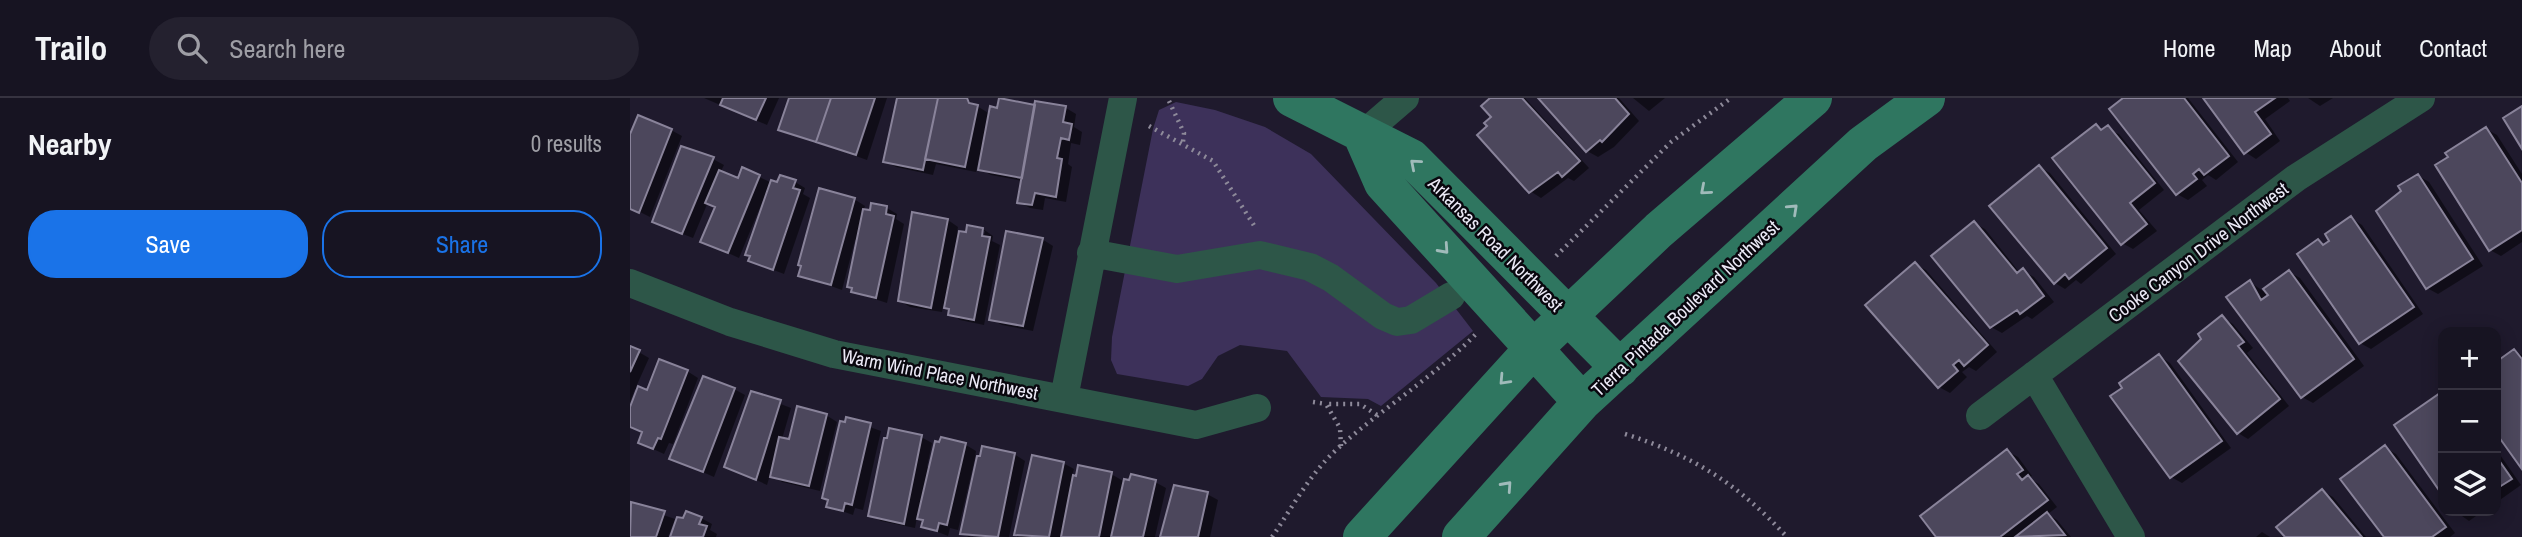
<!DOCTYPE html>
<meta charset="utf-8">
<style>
body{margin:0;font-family:"Archivo Narrow",sans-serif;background:#24212f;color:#f1f3f6}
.controls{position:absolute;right:21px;bottom:21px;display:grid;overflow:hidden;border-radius:14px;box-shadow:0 4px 18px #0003}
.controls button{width:63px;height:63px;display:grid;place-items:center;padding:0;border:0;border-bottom:2px solid #363340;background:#171422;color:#f1f3f6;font:35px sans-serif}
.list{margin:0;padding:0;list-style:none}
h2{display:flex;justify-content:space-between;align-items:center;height:91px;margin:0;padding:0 28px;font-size:30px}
h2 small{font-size:23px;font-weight:400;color:#9e9ea5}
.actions{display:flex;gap:14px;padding:21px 28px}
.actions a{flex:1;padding:16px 0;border:2px solid #1a73e8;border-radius:28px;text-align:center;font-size:24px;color:#1a73e8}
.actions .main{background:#1a73e8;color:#fff}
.icon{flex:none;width:38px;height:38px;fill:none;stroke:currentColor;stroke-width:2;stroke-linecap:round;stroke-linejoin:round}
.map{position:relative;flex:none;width:1892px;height:439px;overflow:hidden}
header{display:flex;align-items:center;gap:42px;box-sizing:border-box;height:98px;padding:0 35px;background:#171422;border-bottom:2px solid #363340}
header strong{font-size:33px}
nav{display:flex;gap:38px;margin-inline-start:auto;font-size:24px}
.search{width:490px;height:63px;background:#24212f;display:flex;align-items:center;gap:18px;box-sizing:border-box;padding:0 24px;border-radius:38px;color:#9e9ea5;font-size:26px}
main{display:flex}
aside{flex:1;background:#171422}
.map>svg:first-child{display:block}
.green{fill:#3d315a}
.shadow{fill:#0007;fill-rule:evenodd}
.building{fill:#4c475c;stroke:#89839a;stroke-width:2}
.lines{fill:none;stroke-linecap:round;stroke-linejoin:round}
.path{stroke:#8e8a9a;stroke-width:4.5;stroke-dasharray:2 5;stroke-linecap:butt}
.street{stroke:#2d5648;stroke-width:28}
.secondary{stroke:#2f7660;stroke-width:38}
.oneway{stroke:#a0bbba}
.labels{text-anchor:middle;stroke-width:5;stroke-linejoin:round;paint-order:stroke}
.street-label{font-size:19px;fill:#ebe9f6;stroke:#09070e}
</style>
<header>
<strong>Trailo</strong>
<div class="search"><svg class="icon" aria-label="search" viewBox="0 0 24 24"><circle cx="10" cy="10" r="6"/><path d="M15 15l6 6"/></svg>Search here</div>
<nav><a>Home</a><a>Map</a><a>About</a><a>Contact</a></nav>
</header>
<main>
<aside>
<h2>Nearby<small>0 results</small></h2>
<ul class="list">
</ul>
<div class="actions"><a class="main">Save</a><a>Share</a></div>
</aside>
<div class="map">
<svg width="1892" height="439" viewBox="0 0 1892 439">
<rect width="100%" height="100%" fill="#1f1a2d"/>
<path class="green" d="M546,4L585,12L635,29L681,56L806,185L843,233L751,308L738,301L691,299L657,253L610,247L588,258L572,281L558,288L487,276L481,262L482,239L523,31L529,12Z"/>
<path class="shadow" d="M74,0H149L137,27Z
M161,0H257L237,62L150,31Z
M269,0H334L360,16L406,9L436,10L446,16L444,29L452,34L450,47L441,45L438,66L442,69L436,104L415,100L413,112L400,110L389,104L393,83L361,77L350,71L352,61H349L346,74L306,66L303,77L266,69L255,63Z
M863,0H895L959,70L944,83L938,80L911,100L900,93L860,28L863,19Z
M910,0H989L1009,23L984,49L968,59L957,53Z
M1003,0H1035L1019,13Z
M1496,0H1558L1608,64L1586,82L1578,77L1572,82L1577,88L1558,102L1547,96L1481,11Z
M1576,0H1658L1660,3L1635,21L1650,43L1626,61L1615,54Z
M1678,0H1703L1690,8Z
M1466,28L1489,36L1534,92L1509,112L1527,133L1503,151L1492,145Z
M1856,31L1867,37L1892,76V144L1871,158L1860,152Z
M41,32L52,38L20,119L0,109V43Z
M83,61L94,67L90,75L109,82L113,71L142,85L165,84L175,90L173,96L180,100L154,176L120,163L135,104L133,102L109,160L72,143L87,109L78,104L63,140L35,129Z
M1409,69L1420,75L1486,156L1451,186L1446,182L1435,191L1425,185Z
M1789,78L1799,84L1853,168L1808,196L1797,190L1774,93Z
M224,101L235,108L233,113L241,114L243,107L257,110L267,116L266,121L274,126L257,205L223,194L228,142H225L212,192L170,177Z
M1721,120L1732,127L1793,216L1741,251L1730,245L1689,143L1696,147Z
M318,122L328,129L327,134L337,136L353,131L363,138L362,143L370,147L354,227L330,222L313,208L312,214L280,209L270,203ZM351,133H355L352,147Z
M1344,125L1355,131L1390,175L1393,173L1404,179L1424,204L1402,221L1397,218L1372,235L1361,229Z
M412,141L423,148L403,233L372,227L361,221Z
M1285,166L1296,172L1367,254L1346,273L1339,269L1332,274L1337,279L1320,295L1309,289Z
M1659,174L1670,180L1734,268L1683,305L1672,299L1620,184L1633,193Z
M1592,219L1603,226L1623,250L1617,255L1659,308L1618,341L1608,335Z
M0,249L19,260L6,289L18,294L57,273L68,280L43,346L39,345L34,356L10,345L14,335L0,329V314L8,292L5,291L0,304Z
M1884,253L1892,257V368L1866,332V266Z
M1529,258L1540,265L1601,350L1552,385L1541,379Z
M104,291L115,297L84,379L41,360Z
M122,295L161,310L152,341L160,343L196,317L207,324L190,393L152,384L140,377L137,387L118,378Z
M1813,296V395L1767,328Z
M217,321L251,333L233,412L225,410L223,417L198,408Z
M291,339L302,345L297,369H300L312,342L336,347L346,353L345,360L384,356L395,363L379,439L342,437L339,439L332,435L348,361L345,360L328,432L320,430L318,438L293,428L294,423L287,419L285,430L251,423L240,417Z
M1755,350L1766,356L1825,435L1820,439H1756Z
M1866,351L1891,387L1867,404L1866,403Z
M1377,353L1388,359L1402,378L1399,380L1409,386L1427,409L1418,416L1427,422L1441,439H1308Z
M433,365L444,371L442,378L481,376L495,384H525L536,390L525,439H392L386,436Z
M1692,393L1703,399L1736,439H1657Z
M577,396L588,402L580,439H532L541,398Z
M2,406L45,421L38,439H0Z
M1825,413H1853L1839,423Z
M71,420L82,426L80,432L87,436L86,439H42Z
M1632,434L1640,439H1626Z"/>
<path class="building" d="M93,0H136L126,22L90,7Z
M159,0H201L186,44L148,32Z
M201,0H245L226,57L186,44Z
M267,0H308L293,72L253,64Z
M308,0H337L339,5L348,7L335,69L295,61Z
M369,0L405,7L392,80L348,72L360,8L367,10Z
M860,0H892L950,63L932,79L928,74L899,95L847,37L857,28L854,25L861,19L851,8Z
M908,0H985L999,16L972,44L970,42L956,54Z
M1493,0H1554L1599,58L1574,77L1569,71L1563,76L1567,81L1546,97L1479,11Z
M1573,0H1645L1625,14L1641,36L1614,56Z
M405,3L436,8L433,24L442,26L439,42L431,40L427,60L432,61L426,99L405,95L402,107L387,105Z
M1892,8V51L1873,20Z
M8,17L42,31L9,115L0,111V36Z
M1466,26L1471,32L1478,27L1525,85L1500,105L1517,126L1491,147L1422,60Z
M1856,29L1892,85V132L1859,153L1805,67L1818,59L1815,55Z
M51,48L84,59L52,136L22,124Z
M1409,67L1477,150L1439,181L1435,176L1424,186L1359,108Z
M112,69L130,77L98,155L70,144L85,109L75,105L89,72L108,80Z
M1788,76L1843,161L1796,191L1746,113L1771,93L1768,88Z
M150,77L166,82L163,90L170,92L143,172L118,163L120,158L115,157L141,82L147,84Z
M189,90L225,100L201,187L168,178L171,168L168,167Z
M241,105L257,108L256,116L264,118L246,200L221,194L222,190L217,189L233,111L240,112Z
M282,114L318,121L301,210L268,203Z
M1721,118L1784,209L1729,246L1667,156L1688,141L1693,147L1699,143L1695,136Z
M1344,123L1387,175L1393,170L1414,198L1390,216L1387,212L1360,230L1301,158Z
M337,127L353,130L352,138L360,139L344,222L318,217L319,211L314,210L329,133L336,134Z
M376,133L413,140L393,228L359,222Z
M1285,164L1358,247L1334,268L1329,262L1323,267L1328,273L1308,290L1235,207Z
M1659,172L1724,261L1671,300L1596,199L1620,182L1631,202L1638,197L1633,191Z
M1592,217L1614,244L1608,248L1650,301L1607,336L1548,263L1571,241L1568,236Z
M0,248L10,252L0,274Z
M1884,251L1892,261L1891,370L1866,335V264Z
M1529,256L1592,343L1540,380L1480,298L1492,290L1489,285Z
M29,261L58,272L31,341L28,340L23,351L8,345L12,334L0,329V309L8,288L17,292Z
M73,278L105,290L73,374L39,361Z
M121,293L151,302L126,382L94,369Z
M1813,293V398L1764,327Z
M167,308L197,316L179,388L140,379L149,339L159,341Z
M216,319L241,325L222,407L215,405L213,413L196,409L198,402L192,400L210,323L215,324Z
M259,330L292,337L274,426L238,418L254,340H257Z
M311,339L336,345L317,427L309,425L307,433L291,429L293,422L287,421L305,343L309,344Z
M1755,347L1816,429L1802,439H1754L1710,381Z
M352,348L385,355L368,439L330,436L347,358H350Z
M1377,351L1393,372L1387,376L1392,382L1398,377L1418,402L1370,439H1306L1290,418Z
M402,357L434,364L419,439L384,437Z
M1866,358L1882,381L1866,391Z
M448,367L482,374L469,439H431L443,377L446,378Z
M501,376L526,382L513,439H481L494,381L499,382Z
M544,387L578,394L568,439H530Z
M1692,391L1732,439H1655L1646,429Z
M1,404L35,413L26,439H0Z
M56,413L72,419L69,426L77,428L73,439H40L47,419L53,420Z
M1417,414L1435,437L1385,439Z"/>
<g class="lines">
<path class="path" d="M539,3L554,35L553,44
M519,28L583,63L625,129
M926,158L1041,44L1101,0
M683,304L696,306
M995,336C1064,358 1108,386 1157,439
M711,348L710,330L696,306H730L750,319
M642,439C662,410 679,377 706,352C751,311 804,279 847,235"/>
<path class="street" d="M732,37L775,0
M461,155L547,171L630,157L680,169L701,180L753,218L767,224L781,222L821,198
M0,185L100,224L204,256L566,327L627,310
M1404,277L1501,439
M434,300L493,0
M1350,318L1666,80L1791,0"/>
<path class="secondary" d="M662,0L781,60L990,270
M732,37L753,85L952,304
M732,439L903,251L1029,132L1183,0
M831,439L952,304L1233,46L1296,0"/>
</g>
<defs><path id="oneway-chevron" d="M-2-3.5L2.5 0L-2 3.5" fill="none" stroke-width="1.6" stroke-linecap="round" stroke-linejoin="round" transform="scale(1.75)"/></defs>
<g class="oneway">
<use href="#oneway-chevron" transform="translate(785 66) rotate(-139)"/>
<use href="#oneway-chevron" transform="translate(1075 92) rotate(139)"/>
<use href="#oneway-chevron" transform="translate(1163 111) rotate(-43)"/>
<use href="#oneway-chevron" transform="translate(814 151) rotate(48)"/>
<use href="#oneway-chevron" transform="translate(874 282) rotate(133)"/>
<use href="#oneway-chevron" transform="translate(877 388) rotate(-48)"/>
</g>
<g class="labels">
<g class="street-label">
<text transform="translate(866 146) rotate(45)" y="7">Arkansas Road Northwest</text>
<text transform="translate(1568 154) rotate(-37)" y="7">Cooke Canyon Drive Northwest</text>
<text transform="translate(1055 210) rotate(-43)" y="7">Tierra Pintada Boulevard Northwest</text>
<text transform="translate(310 276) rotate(11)" y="7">Warm Wind Place Northwest</text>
</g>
</g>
</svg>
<div class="controls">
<button>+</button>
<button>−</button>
<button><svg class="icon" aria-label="layers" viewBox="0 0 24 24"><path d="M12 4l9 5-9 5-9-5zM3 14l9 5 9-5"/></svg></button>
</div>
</div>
</main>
